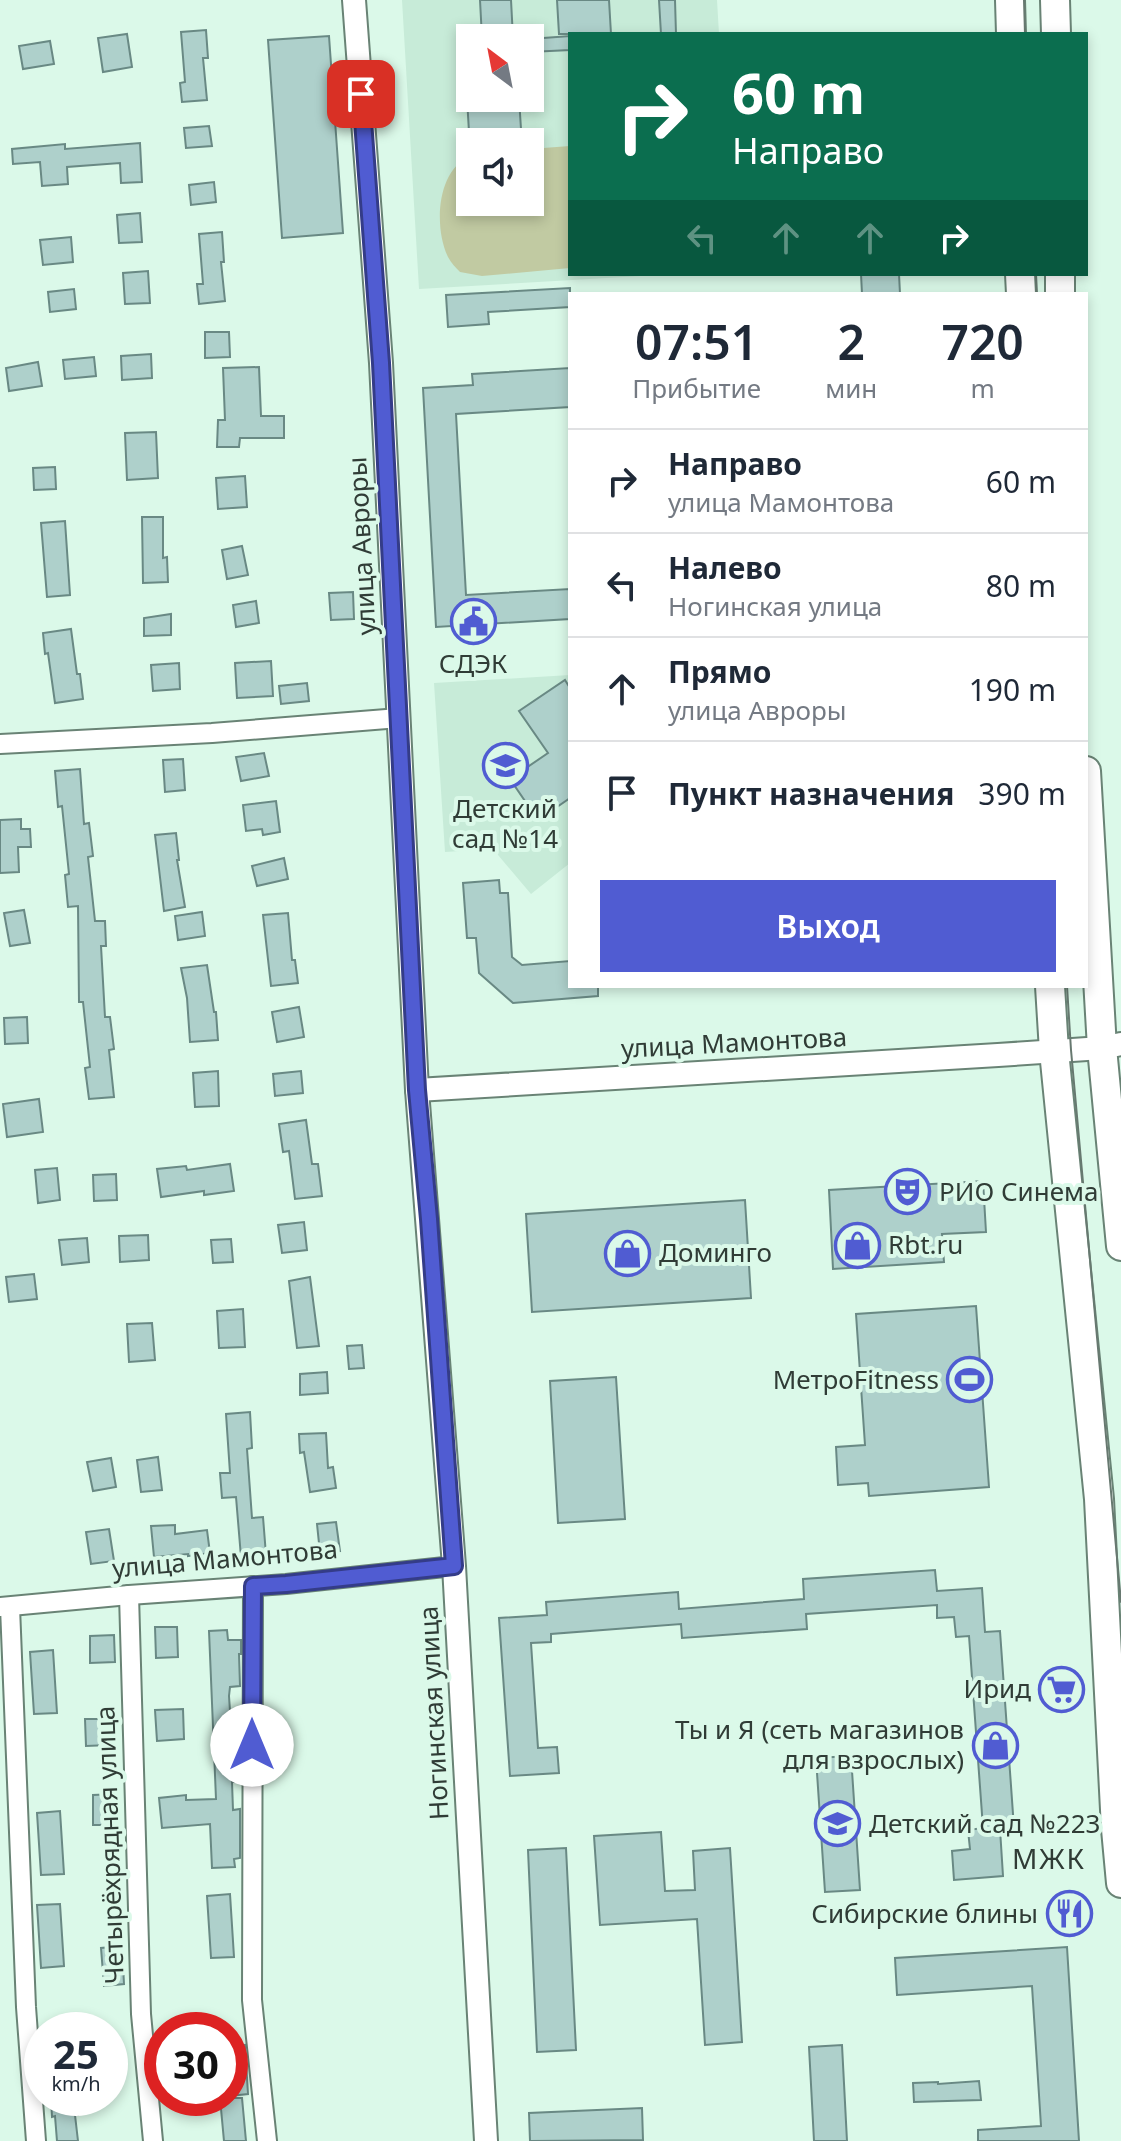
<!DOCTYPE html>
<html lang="ru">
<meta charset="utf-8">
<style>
:root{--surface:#fff;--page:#f6f6f7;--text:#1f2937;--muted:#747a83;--line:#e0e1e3;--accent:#505cd2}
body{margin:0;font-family:"Noto Sans",sans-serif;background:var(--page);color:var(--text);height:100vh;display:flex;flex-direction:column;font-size:30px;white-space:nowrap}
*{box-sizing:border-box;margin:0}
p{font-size:26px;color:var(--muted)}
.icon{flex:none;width:44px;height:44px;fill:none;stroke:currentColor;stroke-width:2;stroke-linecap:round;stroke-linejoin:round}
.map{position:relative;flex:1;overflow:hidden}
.panel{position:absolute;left:568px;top:292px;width:520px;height:696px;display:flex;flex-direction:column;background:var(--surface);border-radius:0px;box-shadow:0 4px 12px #0003}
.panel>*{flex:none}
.hud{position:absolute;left:568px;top:32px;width:520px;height:244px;border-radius:0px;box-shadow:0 4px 12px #0003;background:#0b6e4f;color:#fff;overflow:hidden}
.needle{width:52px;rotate:328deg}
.buttons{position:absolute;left:456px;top:24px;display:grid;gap:16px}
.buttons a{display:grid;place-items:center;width:88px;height:88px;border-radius:0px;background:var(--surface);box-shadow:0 4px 12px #0003;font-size:40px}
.speed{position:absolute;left:24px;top:2012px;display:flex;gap:16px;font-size:40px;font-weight:700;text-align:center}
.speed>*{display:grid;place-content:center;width:104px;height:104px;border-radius:50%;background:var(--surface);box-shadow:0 4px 12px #0003;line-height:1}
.speed small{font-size:20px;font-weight:400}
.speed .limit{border:12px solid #d22;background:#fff;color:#111}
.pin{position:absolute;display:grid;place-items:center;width:68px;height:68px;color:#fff;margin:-34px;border-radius:16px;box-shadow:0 4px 12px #0006}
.me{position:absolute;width:88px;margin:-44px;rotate:0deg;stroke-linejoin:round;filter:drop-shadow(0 0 6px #0008)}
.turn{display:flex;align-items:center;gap:28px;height:168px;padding:0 32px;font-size:36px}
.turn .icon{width:104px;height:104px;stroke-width:2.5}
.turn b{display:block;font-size:56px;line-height:68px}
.lanes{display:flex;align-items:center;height:76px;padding:0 32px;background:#0003;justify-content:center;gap:40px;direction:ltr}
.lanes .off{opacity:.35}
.eta{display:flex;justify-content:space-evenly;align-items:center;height:136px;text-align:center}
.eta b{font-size:48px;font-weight:600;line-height:56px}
.button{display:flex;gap:16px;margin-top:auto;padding:16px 32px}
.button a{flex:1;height:92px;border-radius:0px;background:var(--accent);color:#fff;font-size:32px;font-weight:600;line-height:92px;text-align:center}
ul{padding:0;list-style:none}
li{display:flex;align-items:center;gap:24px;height:104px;padding:0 32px;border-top:2px solid var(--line)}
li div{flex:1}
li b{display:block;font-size:30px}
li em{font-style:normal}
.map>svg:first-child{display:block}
</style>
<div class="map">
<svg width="1121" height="2141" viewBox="0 0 1121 2141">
<rect width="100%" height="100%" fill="#dbf9e9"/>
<g fill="#c7ebd8" fill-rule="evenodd">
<path d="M402 0H717L719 34H570V274H675L419 289ZM470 38H530V98H470ZM470 142H530V202H470Z"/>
<path d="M570 675V863L531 894 493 849 445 852 434 683Z"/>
</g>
<path fill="#c1caa2" d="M570 146V268L482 276 460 272C456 268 451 263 448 257 434 228 436 171 470 156V202H530V149Z"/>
<g fill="#aed0cb" stroke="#698984" stroke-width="2">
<path d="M480 0H511L513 38H482Z"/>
<path d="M557 0H609L611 34H559Z"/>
<path d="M659 0H675L676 34H661Z"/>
<path d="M206 30 208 58H203L207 100 182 102 180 83 185 82 181 32Z"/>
<path d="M127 34 132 67 103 72 98 38Z"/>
<path d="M329 36 343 233 282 238 268 40Z"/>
<path d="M570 36V50L530 52V39Z"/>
<path d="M50 41 54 64 23 69 19 46Z"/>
<path d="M467 98H519L521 129 469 132Z"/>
<path d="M209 126 212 146 186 148 184 128Z"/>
<path d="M140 143 142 182 121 183 120 163 67 167 68 184 42 186 40 162 13 164 12 149 65 144V149Z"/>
<path d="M214 182 216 202 191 205 189 185Z"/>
<path d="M140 213 142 242 119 243 117 215Z"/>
<path d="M222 232 224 262H221L225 301 199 304 197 284H203L199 234Z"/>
<path d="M71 237 73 262 43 265 40 240Z"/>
<path d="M148 271 150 303 125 304 123 273Z"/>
<path d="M861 274H899L900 294H862Z"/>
<path d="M570 288V307L488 312 489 324 448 327 446 295Z"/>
<path d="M74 289 76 309 50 312 48 292Z"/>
<path d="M205 332H229L230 357 205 358Z"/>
<path d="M151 354 152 378 122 380 121 356Z"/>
<path d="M94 357 96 376 65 379 63 360Z"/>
<path d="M38 362 42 386 9 391 6 368Z"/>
<path d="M259 367 261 416H284V438H240L239 447H217L218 420H225L223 368Z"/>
<path d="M570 368V407L456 414 466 595 570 589V619L436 627 423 388 473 385 472 374Z"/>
<path d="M156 432 158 478 127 480 125 433Z"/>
<path d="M55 467 56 489 34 490 33 468Z"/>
<path d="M245 476 247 507 218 509 216 478Z"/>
<path d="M142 517H163V558L167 557 168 582 143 583Z"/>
<path d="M65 521 70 595 47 597 41 523Z"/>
<path d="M242 546 248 575 227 579 222 550Z"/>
<path d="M353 592 354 619 331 620 329 593Z"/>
<path d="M256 601 259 623 236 627 233 605Z"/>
<path d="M171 614V635L144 636V618Z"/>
<path d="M71 629 77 674H80L83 699 55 703 48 653 45 654 43 633Z"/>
<path d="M271 661 273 696 237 698 235 663Z"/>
<path d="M179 663 180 689 153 691 151 665Z"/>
<path d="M565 680 570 688V798L538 820 510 779 548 753 519 711Z"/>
<path d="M307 683 309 701 281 704 279 686Z"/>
<path d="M264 753 269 776 241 781 236 757Z"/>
<path d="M183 759 185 790 165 792 163 760Z"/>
<path d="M80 769 84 824 89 823 93 856 88 857 95 921H105L106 946H101L105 1017H110L114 1049 109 1050 114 1097 89 1099 85 1068 90 1067 83 1002H79L78 906 68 907 65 875 69 874 62 806 58 807 55 771Z"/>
<path d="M276 801 280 832 263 835 262 829 246 831 243 805Z"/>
<path d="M21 819V829H30L31 847H18L19 872 0 873V820Z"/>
<path d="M176 833 179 860H177L185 907 164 911 155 835Z"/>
<path d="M284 858 288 879 257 886 252 866Z"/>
<path d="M499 880 500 893H508L512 957 522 965 570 961V986H598V996L513 1003 479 973 476 938H467L463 883Z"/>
<path d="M24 910 30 943 10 946 4 913Z"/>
<path d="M202 912 205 936 178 940 175 916Z"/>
<path d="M288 913 292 960H295L298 983 271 986 263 915Z"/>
<path d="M207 965 214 1012H216L218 1040 190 1042 187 998 181 968Z"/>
<path d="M299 1007 304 1037 277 1042 272 1012Z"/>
<path d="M27 1017 28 1043 5 1044 4 1018Z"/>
<path d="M218 1071 219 1106 195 1107 193 1073Z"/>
<path d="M301 1071 303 1093 275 1096 273 1074Z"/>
<path d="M39 1099 43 1132 7 1137 3 1104Z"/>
<path d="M306 1120 312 1164H318L322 1196 295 1199 289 1151 283 1152 279 1124Z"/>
<path d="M230 1164 234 1191 204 1195V1191L161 1197 157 1169 186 1166 187 1170Z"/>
<path d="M57 1168 60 1200 38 1203 35 1170Z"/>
<path d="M116 1174 117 1200 94 1201 93 1175Z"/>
<path d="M983 1181 986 1232 942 1234 944 1262 833 1269 829 1190Z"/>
<path d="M745 1200 751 1298 532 1312 526 1214Z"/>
<path d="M304 1222 307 1250 282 1253 278 1225Z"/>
<path d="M148 1235 149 1260 120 1262 119 1236Z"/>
<path d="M87 1238 89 1262 62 1265 59 1240Z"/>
<path d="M231 1239 233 1262 213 1263 211 1240Z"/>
<path d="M34 1274 37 1299 9 1302 6 1277Z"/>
<path d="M310 1277 319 1346 297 1348 289 1281Z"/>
<path d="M976 1306 989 1487 869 1496 868 1483 838 1485 836 1447 865 1445 856 1314Z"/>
<path d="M243 1309 245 1347 219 1348 217 1311Z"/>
<path d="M152 1323 155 1360 129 1362 127 1324Z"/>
<path d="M362 1345 364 1368 349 1369 347 1346Z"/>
<path d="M327 1372 328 1393 300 1395V1374Z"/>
<path d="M616 1377 625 1519 558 1523 550 1381Z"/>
<path d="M250 1412 252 1448 247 1449 252 1518 263 1517 266 1555 241 1557 236 1497 222 1498 220 1473H230L226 1414Z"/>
<path d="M326 1433 328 1468 333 1467 336 1488 310 1492 304 1452 300 1453 299 1434Z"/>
<path d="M158 1457 162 1490 141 1492 137 1460Z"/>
<path d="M111 1458 116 1487 93 1491 87 1462Z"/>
<path d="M336 1522 340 1551 320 1553 317 1524Z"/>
<path d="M175 1525V1534L207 1530 210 1553 188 1556V1554L154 1557 151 1526Z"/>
<path d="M109 1529 114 1561 91 1564 86 1532Z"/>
<path d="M935 1570 937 1591 982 1588 985 1632 1000 1631 1014 1828 1000 1829 1003 1876 954 1880 952 1851 970 1849 968 1830 983 1828 969 1636 956 1637 954 1617 937 1618V1605L806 1614 807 1629 682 1638 681 1624 551 1634V1642L531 1643 538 1748 557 1747 559 1773 510 1776 499 1618 547 1615 546 1602 678 1592 679 1609 804 1599 803 1579Z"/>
<path d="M155 1627H177L178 1657 156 1658Z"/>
<path d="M227 1630 228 1640H241V1654H239L240 1686 230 1687 229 1696 231 1726H241V1772H233L234 1782H232L233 1810 240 1809V1858L234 1859 235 1867 212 1868 210 1824 162 1828 159 1798 186 1795V1800L216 1799 209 1631Z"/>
<path d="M114 1635 115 1662 90 1663V1636Z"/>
<path d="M53 1650 57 1713 34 1714 30 1652Z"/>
<path d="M183 1709 184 1739 157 1741 155 1710Z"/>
<path d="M85 1719H109L110 1745 86 1746Z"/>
<path d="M851 1756 860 1890 825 1892 816 1758Z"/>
<path d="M116 1794 117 1825H93V1795Z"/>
<path d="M60 1811 64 1874 41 1875 37 1813Z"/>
<path d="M661 1832 665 1891 695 1890 693 1851 730 1848 742 2042 705 2045 697 1919 600 1925 594 1836Z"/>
<path d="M566 1848 576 2050 537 2052 528 1850Z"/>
<path d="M230 1894 234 1957 211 1958 207 1896Z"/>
<path d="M60 1904 64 1966 41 1968 37 1905Z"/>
<path d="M122 1946 124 1984 104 1986 101 1948Z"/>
<path d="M1067 1947 1079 2141H978V2130L1041 2126 1032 1986 897 1995 895 1958Z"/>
<path d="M245 2045 248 2094 230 2096V2047Z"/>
<path d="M842 2045 847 2141H814L809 2047Z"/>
<path d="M979 2081 981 2100 914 2102 913 2083 938 2082V2084Z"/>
<path d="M51 2098H77L78 2115H75L78 2141H57L55 2116 52 2117Z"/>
<path d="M220 2098H242L246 2141H224Z"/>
<path d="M642 2108 643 2140 530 2141 529 2113Z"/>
</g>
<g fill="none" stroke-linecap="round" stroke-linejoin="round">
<defs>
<g id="minor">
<path d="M0 744 212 733 399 718"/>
<path d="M253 1586 252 2000 267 2141"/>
<path d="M129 1595 141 2014 153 2141"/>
<path d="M0 1607 129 1595 286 1584 454 1566"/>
<path d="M10 1607 26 2007 36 2141"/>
</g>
<g id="tertiary">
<path d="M354 0 381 363 417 1090 454 1566 486 2141"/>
<path d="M417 1090 998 1055 1102 1048 1121 1044"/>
</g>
<g id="primary">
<path d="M1010 0 1011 34"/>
<path d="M1055 0 1056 34"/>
<path d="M1020 274 1021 294"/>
<path d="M1060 274V294"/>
<path d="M1086 771 1102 1048 1121 1246"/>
<path d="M1050 986 1054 1051 1099 1499 1116 1829 1121 1883"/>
</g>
</defs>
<use href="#minor" stroke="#698375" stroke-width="22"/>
<use href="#tertiary" stroke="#698375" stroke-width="26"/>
<use href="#primary" stroke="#698375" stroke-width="32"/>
<use href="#minor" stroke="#fff" stroke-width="18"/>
<use href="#tertiary" stroke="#fff" stroke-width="22"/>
<use href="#primary" stroke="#fff" stroke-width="28"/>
<g stroke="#677970" stroke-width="2">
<path d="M1024 0 1025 34"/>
<path d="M1036 274 1037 294"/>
<path d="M1067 986 1071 1050 1121 1602"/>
</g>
</g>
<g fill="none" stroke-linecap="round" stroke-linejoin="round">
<defs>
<path id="route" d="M252 1745 253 1586 286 1584 454 1566 429 1219 417 1090 381 363 361 94"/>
</defs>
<use href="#route" stroke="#343c88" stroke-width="20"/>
<use href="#route" stroke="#505cd2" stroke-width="14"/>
</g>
<defs>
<symbol id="civic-ring" viewBox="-11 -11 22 22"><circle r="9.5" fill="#dbf9e9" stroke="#505cd2" stroke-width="1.5"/><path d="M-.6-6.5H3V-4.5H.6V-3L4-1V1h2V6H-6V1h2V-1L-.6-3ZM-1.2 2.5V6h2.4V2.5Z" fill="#505cd2"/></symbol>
<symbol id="school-ring" viewBox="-11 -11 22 22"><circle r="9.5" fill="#dbf9e9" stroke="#505cd2" stroke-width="1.5"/><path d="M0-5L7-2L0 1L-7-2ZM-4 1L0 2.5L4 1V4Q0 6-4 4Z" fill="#505cd2"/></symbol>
<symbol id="theatre-ring" viewBox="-11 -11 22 22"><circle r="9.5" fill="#dbf9e9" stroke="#505cd2" stroke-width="1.5"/><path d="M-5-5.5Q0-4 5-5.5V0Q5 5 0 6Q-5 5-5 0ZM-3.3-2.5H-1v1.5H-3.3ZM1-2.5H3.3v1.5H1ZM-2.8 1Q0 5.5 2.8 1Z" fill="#505cd2"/></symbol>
<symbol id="shop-ring" viewBox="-11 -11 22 22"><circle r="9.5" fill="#dbf9e9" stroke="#505cd2" stroke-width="1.5"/><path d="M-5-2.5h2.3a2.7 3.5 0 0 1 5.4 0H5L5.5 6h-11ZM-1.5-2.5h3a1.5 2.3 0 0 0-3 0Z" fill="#505cd2"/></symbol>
<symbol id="stadium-ring" viewBox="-11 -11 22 22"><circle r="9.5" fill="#dbf9e9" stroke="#505cd2" stroke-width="1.5"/><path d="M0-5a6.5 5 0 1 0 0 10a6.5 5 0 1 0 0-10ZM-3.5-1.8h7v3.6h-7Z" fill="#505cd2"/></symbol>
<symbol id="supermarket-ring" viewBox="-11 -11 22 22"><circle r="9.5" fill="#dbf9e9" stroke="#505cd2" stroke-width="1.5"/><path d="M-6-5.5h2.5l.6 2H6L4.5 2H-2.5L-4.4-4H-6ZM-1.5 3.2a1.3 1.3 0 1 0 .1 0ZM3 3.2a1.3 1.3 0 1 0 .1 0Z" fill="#505cd2"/></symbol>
<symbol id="restaurant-ring" viewBox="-11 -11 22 22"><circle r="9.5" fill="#dbf9e9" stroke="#505cd2" stroke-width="1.5"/><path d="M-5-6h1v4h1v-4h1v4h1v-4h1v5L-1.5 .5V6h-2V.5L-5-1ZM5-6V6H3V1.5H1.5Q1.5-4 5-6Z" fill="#505cd2"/></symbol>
</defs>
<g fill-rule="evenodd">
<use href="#civic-ring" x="448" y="596" width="51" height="51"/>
<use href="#school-ring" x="480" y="740" width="51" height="51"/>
<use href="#theatre-ring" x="882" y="1166" width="51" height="51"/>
<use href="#shop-ring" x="832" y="1220" width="51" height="51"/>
<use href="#shop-ring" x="602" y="1228" width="51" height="51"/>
<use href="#stadium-ring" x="944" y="1354" width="51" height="51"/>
<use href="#supermarket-ring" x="1036" y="1664" width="51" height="51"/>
<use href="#shop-ring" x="970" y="1720" width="51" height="51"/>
<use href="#school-ring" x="812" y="1798" width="51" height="51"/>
<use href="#restaurant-ring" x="1044" y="1888" width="51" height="51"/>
</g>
<g text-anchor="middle" stroke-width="8" stroke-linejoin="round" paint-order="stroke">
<g font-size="26" fill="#303c36" stroke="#dbf9e9">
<text transform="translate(362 546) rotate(-93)" y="9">улица Авроры</text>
<text transform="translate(734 1043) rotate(-3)" y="9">улица Мамонтова</text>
<text transform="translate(225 1559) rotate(-5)" y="9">улица Мамонтова</text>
<text transform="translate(434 1713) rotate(-93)" y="9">Ногинская улица</text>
<text transform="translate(110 1845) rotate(-92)" y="9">Четырёхрядная улица</text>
</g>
<g font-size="26" fill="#303c36" stroke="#dbf9e9" text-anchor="start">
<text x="473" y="673" text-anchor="middle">СДЭК</text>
<text x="505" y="818" text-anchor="middle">Детский<tspan x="505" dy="30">сад №14</tspan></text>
<text x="939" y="1201">РИО Синема</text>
<text x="888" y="1254">Rbt.ru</text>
<text x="659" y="1262">Доминго</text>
<text x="939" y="1389" text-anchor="end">МетроFitness</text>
<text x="1031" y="1698" text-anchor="end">Ирид</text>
<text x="964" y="1739" text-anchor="end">Ты и Я (сеть магазинов<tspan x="964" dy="30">для взрослых)</tspan></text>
<text x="869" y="1833">Детский сад №223</text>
<text x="1038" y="1923" text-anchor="end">Сибирские блины</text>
</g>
<g font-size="28" letter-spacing="2" fill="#303c36" stroke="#dbf9e9">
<text x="1049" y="1869">МЖК</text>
</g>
</g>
</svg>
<div class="buttons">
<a><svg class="needle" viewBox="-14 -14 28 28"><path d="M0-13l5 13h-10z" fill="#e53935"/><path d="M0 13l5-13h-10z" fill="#747a83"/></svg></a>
<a><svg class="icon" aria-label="sound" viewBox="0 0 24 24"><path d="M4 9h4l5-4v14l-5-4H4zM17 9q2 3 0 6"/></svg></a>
</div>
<div class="speed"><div>25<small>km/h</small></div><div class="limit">30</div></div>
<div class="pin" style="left:361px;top:94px;background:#d93025"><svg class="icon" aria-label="arrive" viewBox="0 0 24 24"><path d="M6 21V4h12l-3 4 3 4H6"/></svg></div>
<svg class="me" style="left:252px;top:1745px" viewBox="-20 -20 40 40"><circle r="19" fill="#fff"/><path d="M0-13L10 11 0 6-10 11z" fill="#505cd2"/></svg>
<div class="hud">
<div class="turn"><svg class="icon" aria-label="right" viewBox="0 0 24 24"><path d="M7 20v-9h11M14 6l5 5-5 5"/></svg><div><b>60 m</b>Направо</div></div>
<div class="lanes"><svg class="icon off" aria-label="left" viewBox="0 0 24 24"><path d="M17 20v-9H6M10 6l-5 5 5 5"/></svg><svg class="icon off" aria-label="ahead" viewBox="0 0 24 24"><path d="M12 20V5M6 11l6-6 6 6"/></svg><svg class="icon off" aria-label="ahead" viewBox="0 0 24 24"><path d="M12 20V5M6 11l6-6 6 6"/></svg><svg class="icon" aria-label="right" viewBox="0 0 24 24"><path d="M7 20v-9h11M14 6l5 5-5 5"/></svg></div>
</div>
<section class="panel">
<div class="eta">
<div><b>07:51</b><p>Прибытие</p></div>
<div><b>2</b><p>мин</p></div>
<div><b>720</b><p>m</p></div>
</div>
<ul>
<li><svg class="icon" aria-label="right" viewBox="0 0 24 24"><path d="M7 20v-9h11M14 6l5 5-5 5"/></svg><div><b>Направо</b><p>улица Мамонтова</p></div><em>60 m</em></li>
<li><svg class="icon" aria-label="left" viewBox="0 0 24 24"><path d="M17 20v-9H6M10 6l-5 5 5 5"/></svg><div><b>Налево</b><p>Ногинская улица</p></div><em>80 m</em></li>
<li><svg class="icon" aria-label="ahead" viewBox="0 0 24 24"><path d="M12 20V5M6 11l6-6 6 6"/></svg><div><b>Прямо</b><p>улица Авроры</p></div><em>190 m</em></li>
<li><svg class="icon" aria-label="arrive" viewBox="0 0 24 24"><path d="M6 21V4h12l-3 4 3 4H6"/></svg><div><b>Пункт назначения</b></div><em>390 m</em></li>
</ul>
<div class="button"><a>Выход</a></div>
</section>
</div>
